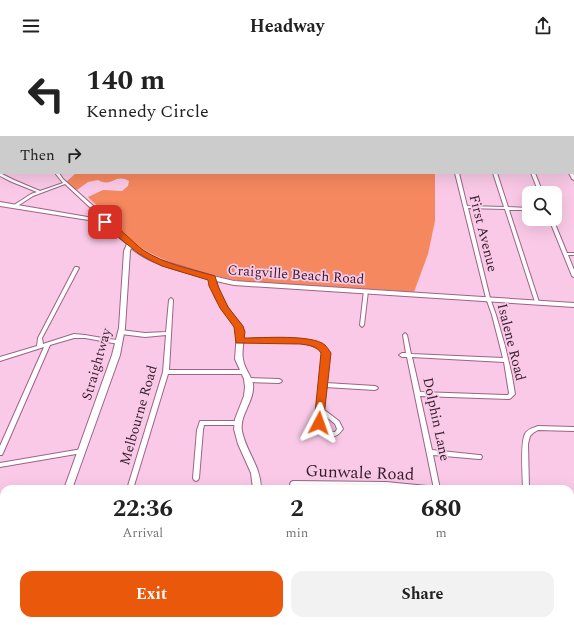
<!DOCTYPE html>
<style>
:root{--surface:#fff;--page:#f2f2f2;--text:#222;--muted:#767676;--accent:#ea580c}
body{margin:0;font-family:Spectral,serif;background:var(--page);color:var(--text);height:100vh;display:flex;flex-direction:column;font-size:15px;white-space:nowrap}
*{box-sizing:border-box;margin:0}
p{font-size:13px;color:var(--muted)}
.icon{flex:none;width:22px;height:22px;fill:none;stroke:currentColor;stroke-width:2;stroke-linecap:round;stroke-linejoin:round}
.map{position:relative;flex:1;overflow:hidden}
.panel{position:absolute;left:0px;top:433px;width:574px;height:140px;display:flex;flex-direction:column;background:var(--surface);border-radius:12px 12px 0 0;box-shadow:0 4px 16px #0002}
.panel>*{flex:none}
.banner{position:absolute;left:0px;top:0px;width:574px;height:122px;box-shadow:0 4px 16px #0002;background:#fff;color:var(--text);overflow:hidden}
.tools{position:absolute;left:522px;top:134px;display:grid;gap:8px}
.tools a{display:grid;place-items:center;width:40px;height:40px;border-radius:8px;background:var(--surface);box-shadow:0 4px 16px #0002;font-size:20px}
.pin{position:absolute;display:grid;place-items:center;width:34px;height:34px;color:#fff;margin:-17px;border-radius:8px;box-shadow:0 2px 6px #0006}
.me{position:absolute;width:44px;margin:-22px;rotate:4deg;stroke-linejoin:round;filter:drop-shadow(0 0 3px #0008)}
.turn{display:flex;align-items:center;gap:14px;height:84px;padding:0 20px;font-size:18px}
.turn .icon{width:52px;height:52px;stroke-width:2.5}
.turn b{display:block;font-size:28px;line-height:34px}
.then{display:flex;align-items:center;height:38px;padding:0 20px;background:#0003;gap:8px;font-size:15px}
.eta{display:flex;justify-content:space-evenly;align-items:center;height:68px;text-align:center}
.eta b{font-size:24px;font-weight:700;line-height:28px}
.action{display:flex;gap:8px;margin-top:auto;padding:8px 20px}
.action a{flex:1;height:46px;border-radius:12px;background:var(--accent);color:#fff;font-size:16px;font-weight:700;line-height:46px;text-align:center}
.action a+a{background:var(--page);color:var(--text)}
header{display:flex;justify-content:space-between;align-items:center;height:52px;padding:0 20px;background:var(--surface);font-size:18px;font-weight:700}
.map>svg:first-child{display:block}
</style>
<header><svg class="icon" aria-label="menu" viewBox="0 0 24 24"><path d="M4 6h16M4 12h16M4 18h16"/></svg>Headway<svg class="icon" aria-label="share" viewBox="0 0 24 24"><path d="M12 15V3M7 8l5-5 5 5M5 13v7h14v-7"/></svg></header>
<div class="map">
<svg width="574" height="573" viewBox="0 0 574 573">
<rect width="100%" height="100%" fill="#fac9e7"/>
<path fill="#f5885f" d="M76 121H435V169L428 202 414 240 239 229C186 218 132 204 101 158 98 153 92 150 88 145L103 138 122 139 128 134 129 129C114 121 113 136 98 128L88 130 77 138 73 137 66 130Z"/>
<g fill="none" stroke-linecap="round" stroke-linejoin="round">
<defs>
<g id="street">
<path d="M7 0H32L37 1H12Z"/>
<rect x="45" y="0" width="3" height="1"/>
<path d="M119 0H136L137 1H118Z"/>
<rect x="573" y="27" width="1" height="2"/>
<rect x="0" y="42" width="1" height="2"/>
<rect x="573" y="45" width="1" height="4"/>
<rect x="0" y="58" width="1" height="2"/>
<rect x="573" y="87" width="1" height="2"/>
<path d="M0 121 14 128 40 139 63 131 55 121H59L63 127 99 159 102 164 99 169H97L96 168 98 164 96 161 65 132 33 144 16 155H14V153L31 142 37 140 12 130 0 124Z"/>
<path d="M455 121H459L467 154 504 155 493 121H497L508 155 529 156V158H509L539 250 537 252 535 250 505 157 468 156 490 246 496 263 505 294 512 324 515 342 511 346 509 347 420 344 432 398 479 403H481L482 405 481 407H479L433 403 440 437H434L407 305H402L399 303 402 301H406L403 283 405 281 407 283 411 302 503 306 492 263 486 246ZM412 305 504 310 509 341 508 343H505L420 340Z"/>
<path d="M531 121H535L543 141H539Z"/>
<path d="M569 121H573L574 123V128L572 127Z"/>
<path d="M549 167H553L567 201H574V203H568L574 218V225L572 224Z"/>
<path d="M75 215H77L79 216 42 286 43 292 74 282 85 283 108 287 119 288 122 290 119 292 113 291 85 286H74L50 293 3 401 2 403H0V394L44 295 0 309V305L37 294 38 286Z"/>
<path d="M364 238H366L368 239 364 273 362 275 360 273Z"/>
<path d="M171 246 173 248 169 318H244L246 319 247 320 246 321 244 322H168L133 437H127L163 320 166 283 145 285 121 282 119 280 121 278 145 281 166 280 169 248Z"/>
<path d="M240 287C260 287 307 283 323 294 325 295 327 299 329 301L326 331 375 334 377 335 378 336 377 337 375 338 325 335 323 357 339 369 343 377C339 382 337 385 330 384 323 384 319 379 317 372 315 367 319 342 320 334L319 333 320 332 323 301 319 297 311 293 301 291 273 290H238L237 289ZM323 362 335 372 337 377 335 380C322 380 322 372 323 362Z"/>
<path d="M248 326 279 327 281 328 282 329 281 330 279 331 248 330 246 329 245 328 246 327Z"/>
<path d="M200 369H240L241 371 240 373H204L203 378 199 426 198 428 196 429 194 428 193 426 197 378Z"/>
<path d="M538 374 574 375V379L538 378 533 381 530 384 528 392 529 437H523C523 426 520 391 525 382 527 377 533 376 538 374Z"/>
<path d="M82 397H84L85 399 84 401H82L0 415V411Z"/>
<path d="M293 429 386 430 427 434 429 435 430 437H401L386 436 293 435 291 434 290 432 291 430Z"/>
<rect x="570" y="541" width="4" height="6"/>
<path d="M74 569H92L91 571 86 573H68L69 571Z"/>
<path d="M183 569H191L190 573H182Z"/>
<path d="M353 569H362L359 573H350Z"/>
<rect x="439" y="569" width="8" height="4"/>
<path d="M452 569H482L488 571 489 573H460L453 571Z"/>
</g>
<g id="secondary">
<rect x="81" y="0" width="4" height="1"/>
<rect x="0" y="92" width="1" height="3"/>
<path d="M0 150 105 168 142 199 160 208 213 224 234 229 574 251V255L234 233 216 229C219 240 224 250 230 259 234 265 240 270 242 277 246 286 241 297 243 307 244 316 251 323 253 332 255 349 239 363 242 379 246 400 261 414 261 437H253L251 421 238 392 234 377 235 367 244 344 245 335 244 327 235 307 237 280 234 273 224 260 215 245 209 227C183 219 152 214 131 196L130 199 125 276 120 303 72 437H64L112 303 119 276 124 199 127 192 101 170 0 154Z"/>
<path d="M4 557V569H8L7 573H0V560Z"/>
<path d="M297 569H308L310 573H299Z"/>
</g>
</defs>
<use href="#street" stroke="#9a6487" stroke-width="2"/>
<use href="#secondary" stroke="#9a6487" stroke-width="2"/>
<use href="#street" fill="#fff" fill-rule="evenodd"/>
<use href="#secondary" fill="#fff" fill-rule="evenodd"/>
</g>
<path fill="#ea580c" stroke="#983908" d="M105 168C117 172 132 190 143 198 164 212 191 217 215 224L218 234 228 255 243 274 245 280 244 286C262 286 312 282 325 293 327 295 329 298 331 301L323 374H315L314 371 321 301C317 294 308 293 300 292L236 291 234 275 220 256 209 234 208 228 162 214 148 207 138 201 102 172 101 170Z"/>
<g text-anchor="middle" stroke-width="3.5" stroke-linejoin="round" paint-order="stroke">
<g font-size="14" fill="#351f2d" stroke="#fac9e7">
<text transform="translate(484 181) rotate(76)" y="5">First Avenue</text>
<text transform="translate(296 222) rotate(4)" y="5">Craigville Beach Road</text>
<text transform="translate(512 290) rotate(76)" y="5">Isalene Road</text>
<text transform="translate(96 312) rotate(-74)" y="5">Straightway</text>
<text transform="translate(138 363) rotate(-74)" y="5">Melbourne Road</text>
<text transform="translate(437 367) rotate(78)" y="5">Dolphin Lane</text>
</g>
<g font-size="17" fill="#351f2d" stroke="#fac9e7">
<text transform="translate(360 420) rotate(2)" y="6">Gunwale Road</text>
</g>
</g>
</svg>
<div class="tools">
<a><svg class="icon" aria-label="search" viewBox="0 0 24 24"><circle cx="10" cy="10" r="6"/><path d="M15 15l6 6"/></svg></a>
</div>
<div class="pin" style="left:105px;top:170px;background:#d93025"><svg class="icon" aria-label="arrive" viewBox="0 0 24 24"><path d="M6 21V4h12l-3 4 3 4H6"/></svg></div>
<svg class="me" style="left:319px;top:371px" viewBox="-20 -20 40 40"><path d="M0-17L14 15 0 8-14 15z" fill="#ea580c" stroke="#fff" stroke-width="4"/></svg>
<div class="banner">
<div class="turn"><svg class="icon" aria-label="left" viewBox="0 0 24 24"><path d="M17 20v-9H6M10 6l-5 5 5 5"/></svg><div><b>140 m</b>Kennedy Circle</div></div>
<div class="then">Then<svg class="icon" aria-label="right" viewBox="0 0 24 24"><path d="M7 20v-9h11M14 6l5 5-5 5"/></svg></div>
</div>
<section class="panel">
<div class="eta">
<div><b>22:36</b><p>Arrival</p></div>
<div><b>2</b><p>min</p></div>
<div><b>680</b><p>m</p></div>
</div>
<div class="action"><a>Exit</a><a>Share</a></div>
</section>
</div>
